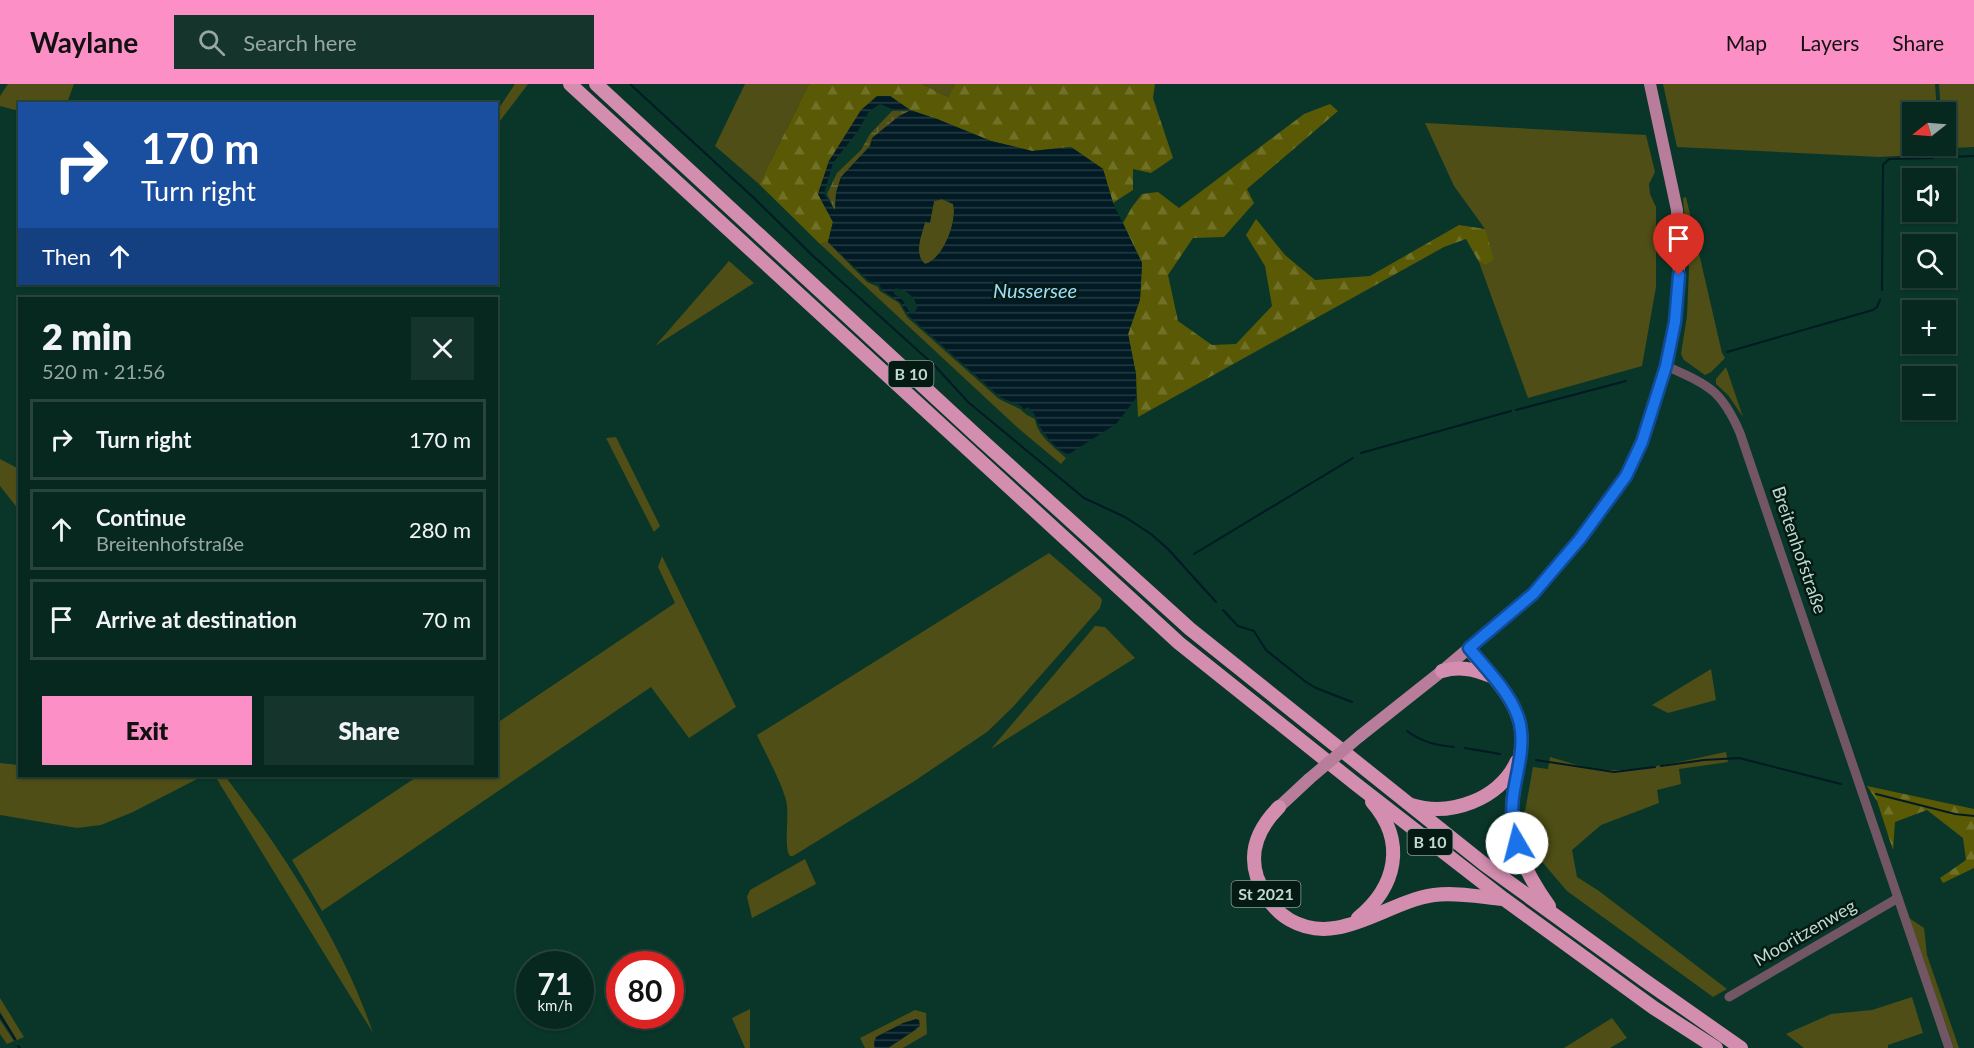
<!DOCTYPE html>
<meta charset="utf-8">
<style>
:root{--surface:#07281f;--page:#15342c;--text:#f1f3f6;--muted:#98a6a4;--line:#28443d;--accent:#fb8fc6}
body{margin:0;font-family:Lato,sans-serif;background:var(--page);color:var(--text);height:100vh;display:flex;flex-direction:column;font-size:22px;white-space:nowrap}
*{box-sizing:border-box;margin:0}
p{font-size:20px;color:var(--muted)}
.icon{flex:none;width:33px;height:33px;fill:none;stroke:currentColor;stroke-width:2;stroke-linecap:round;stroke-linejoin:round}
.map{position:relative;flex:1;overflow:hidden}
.sheet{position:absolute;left:18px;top:213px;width:480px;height:480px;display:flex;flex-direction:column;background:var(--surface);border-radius:0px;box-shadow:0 2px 4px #0004,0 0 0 2px var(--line)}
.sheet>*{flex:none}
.guide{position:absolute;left:18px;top:18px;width:480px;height:183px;border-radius:0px;box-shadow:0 2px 4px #0004,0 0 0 2px var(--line);background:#1a4fa0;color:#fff;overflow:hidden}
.needle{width:39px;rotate:253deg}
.buttons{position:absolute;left:1902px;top:18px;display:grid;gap:12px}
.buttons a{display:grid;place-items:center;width:54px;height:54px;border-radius:0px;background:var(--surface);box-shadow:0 2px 4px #0004,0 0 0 2px var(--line);font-size:30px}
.speed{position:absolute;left:516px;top:867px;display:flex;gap:12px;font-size:30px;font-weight:700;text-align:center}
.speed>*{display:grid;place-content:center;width:78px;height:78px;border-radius:50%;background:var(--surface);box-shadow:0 2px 4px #0004,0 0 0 2px var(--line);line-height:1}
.speed small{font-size:15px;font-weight:400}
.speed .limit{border:9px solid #d22;background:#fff;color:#111}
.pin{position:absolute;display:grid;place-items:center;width:51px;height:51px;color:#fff;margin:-62px -26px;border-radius:50% 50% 50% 0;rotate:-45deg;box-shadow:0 0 6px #0007}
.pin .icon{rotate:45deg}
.me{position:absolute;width:66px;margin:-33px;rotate:352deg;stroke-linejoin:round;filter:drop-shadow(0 0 4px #0008)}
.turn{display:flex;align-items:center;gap:21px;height:126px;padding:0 24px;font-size:27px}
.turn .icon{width:78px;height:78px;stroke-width:2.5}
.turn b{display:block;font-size:42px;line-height:51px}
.then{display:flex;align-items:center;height:57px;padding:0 24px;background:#0003;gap:12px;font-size:22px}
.round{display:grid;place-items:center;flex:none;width:63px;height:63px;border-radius:0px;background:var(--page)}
.overview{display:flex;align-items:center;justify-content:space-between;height:102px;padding:0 24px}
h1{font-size:36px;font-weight:800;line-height:45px}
.action{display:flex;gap:12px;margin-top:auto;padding:12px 24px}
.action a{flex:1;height:69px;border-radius:0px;background:var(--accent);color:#111;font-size:24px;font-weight:800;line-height:69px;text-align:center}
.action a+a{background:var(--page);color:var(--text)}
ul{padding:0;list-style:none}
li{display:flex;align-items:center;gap:18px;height:81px;margin:0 12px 9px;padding:0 12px;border:3px solid var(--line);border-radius:0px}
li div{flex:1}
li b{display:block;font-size:22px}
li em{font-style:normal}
header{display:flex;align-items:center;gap:36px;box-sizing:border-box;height:84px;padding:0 30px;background:var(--accent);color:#111}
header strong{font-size:28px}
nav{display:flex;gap:33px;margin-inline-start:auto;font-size:21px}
.search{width:420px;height:54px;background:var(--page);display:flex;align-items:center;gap:15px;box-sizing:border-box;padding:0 21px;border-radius:0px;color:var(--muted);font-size:22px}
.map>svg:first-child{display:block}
</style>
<header>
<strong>Waylane</strong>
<div class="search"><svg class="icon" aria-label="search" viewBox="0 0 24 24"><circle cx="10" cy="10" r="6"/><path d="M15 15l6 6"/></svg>Search here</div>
<nav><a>Map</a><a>Layers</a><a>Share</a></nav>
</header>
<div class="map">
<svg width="1974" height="964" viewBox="0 0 1974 964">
<defs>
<pattern id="forest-firs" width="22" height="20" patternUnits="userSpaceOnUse" patternTransform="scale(1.5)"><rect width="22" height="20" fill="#5a5905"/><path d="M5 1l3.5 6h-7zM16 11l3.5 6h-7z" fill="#707028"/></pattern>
<pattern id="wetland-marsh" width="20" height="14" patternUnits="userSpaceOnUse" patternTransform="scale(1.5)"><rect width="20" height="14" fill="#4e4e16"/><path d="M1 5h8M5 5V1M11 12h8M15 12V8" fill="none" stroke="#666737"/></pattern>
<pattern id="water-rules" width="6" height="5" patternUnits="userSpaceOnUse" patternTransform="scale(1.5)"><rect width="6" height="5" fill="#011a24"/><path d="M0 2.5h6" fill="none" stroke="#243b43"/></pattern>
</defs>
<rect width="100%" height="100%" fill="#093629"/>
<g fill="#4e4e16">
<path d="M8 0H74L67 19 20 20 19 27 0 22V12Z"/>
<path d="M515 0H528L497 41V27Z"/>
<path d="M745 0H809L759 100 715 62Z"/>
<path d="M922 0H955L948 13Z"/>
<path d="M1663 0H1935L1937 28H1912V62H1936L1935 70 1879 73 1677 63Z"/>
<path d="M1939 0H1974V63L1953 64 1946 61V28H1941Z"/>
<path d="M1425 39 1646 51 1655 88 1649 100 1650 110 1656 123V203L1642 282 1528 314 1479 178 1485 181V145L1454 102Z"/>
<path d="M1686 113 1722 269 1725 274 1711 288 1705 291 1684 276 1681 270 1687 232 1689 184 1683 114Z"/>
<path d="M942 115 953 120C958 136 943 176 925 180 913 170 922 150 925 137L929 139 934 117Z"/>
<path d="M828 158 867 198 878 203 880 207 899 219 907 233 999 315 1020 325 1027 331 1035 335C1037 351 1054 363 1066 374L1061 380 1018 344 820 160Z"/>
<path d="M729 177 754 199 655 262Z"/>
<path d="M1726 283 1743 333 1728 311 1716 300V295Z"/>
<path d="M616 353 660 442 654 448 606 354Z"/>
<path d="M0 375 19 385V426L0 402Z"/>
<path d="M1049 469 1100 513 1102 516 1100 524 1013 623 987 648 913 698 793 772H790C783 763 790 731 786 716 780 695 766 671 757 651Z"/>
<path d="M662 472 736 623 689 654 651 603 322 827 292 776 418 692H496L497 639 675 519 658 483Z"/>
<path d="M1095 542 1105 543 1135 574 991 665Z"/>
<path d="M1711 585 1716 616 1668 629 1652 621Z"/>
<path d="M1726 668 1728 678 1679 685 1681 700 1657 706 1659 719 1601 741 1572 766 1577 793 1599 807 1727 905 1713 913 1567 807 1543 779 1530 754H1524L1523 738 1533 683 1548 685 1550 673C1565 677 1581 683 1596 685 1636 690 1686 676 1726 668Z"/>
<path d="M0 679 19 681 20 692H203L133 728 101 741 77 744 0 731Z"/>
<path d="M215 692H225C284 770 341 856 373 949Z"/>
<path d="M805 775 816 800 752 834 747 813 750 806Z"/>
<path d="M1909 834 1924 844 1927 871 1959 964H1954Z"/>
<path d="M1912 913 1923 949 1888 961V964H1804L1786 950 1831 930 1872 926Z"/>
<path d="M0 914 24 953 17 956 0 928Z"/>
<path d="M750 925V964H745L732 934Z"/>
<path d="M915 926 926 929 927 950 903 964H888L917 945C901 945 885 943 874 957L875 964H865L860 954Z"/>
<path d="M1612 934 1627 954 1610 964H1564Z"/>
<path d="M0 936 14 957 7 960 0 950Z"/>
</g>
<g fill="url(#forest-firs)">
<path d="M809 0H922L948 13 955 0H1155L1153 14 1173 74 1151 89 1133 85V106L1113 119 1103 85 1071 63 1032 67 991 57 937 35 910 26 890 12H878L829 77 818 110 833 138 828 158 820 160 759 100Z"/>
<path d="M1330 20 1338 27 1247 105 1254 119 1224 153 1193 154 1168 191 1178 237 1212 261 1236 260 1272 222 1265 182 1246 151 1256 135 1285 171 1315 196 1370 192 1459 141 1485 145 1494 176 1485 181 1479 178 1466 155 1444 163 1138 333 1136 290 1128 250 1140 216 1142 179 1123 139 1132 123 1142 110 1158 108 1179 124 1304 30Z"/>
<path d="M1867 702 1974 725V784L1943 799 1940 794 1966 776 1963 754 1927 726 1895 738 1893 766 1877 717Z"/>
</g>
<path fill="url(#wetland-marsh)" d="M910 26 870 62 841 93 836 109 835 127 827 110 837 89 861 66 870 50 892 27Z"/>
<g fill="url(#water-rules)" fill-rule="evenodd">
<path d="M877 12H890L910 26 937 35 991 57 1032 67 1071 63 1103 85 1113 119 1142 179 1140 215 1128 250 1136 290V314L1116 340 1069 370C1058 368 1046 352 1040 343 1035 334 1036 328 1027 323L1024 326 1021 322 1000 313 908 231 900 218 882 206 879 200 869 197 828 158 833 138 818 110 829 77 861 26ZM880 20 897 27H909L899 32 872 54 870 62 841 93 836 109 835 126 824 110 833 79 858 47 869 27ZM942 115 953 120C958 136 943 176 925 180 913 170 922 151 925 138L930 139 934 117ZM896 204C908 208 915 211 917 224L914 229H910L902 215 894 210V206Z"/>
<path d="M916 935 919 936 920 942 888 964H875L874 961 876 953 903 939Z"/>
</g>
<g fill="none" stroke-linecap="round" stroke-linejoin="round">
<g stroke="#011a24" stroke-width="2">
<path d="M630 0 755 115 812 171 935 282 968 318 1084 414 1125 433 1151 450 1168 465 1216 518"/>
<path d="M1949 73 1974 72"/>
<path d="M1882 206 1883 81 1889 75 1933 74"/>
<path d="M1727 268 1873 226 1877 223 1880 216"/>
<path d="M1516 326 1626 297"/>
<path d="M1361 369 1511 327"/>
<path d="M1194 470 1353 374"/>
<path d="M1223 526 1238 542 1254 547 1266 566 1306 598 1316 604 1352 618"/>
<path d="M1407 647C1422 658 1435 661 1454 663"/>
<path d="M1465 664 1500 670"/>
<path d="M1536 676 1614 688 1655 683"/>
<path d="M1661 682 1704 676 1739 674 1841 700"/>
<path d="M1876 710 1955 730 1974 732"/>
<path d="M0 931 15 955"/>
<path d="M18 962 20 964"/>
</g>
<g stroke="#735664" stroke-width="9">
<path d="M1666 282C1708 301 1721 305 1740 349L1949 964"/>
<path d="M1729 913 1898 814"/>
</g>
<g stroke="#b87d9a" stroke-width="12">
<path d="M1360 652 1442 587 1533 510 1580 455 1626 392 1642 358 1666 282 1675 238 1679 191 1677 126 1650 0"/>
<path d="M1279 723 1309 695"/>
</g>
<g stroke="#d38daf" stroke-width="14">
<path d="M570 0 1179 559 1357 701 1504 815 1654 924 1716 964"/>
<path d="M596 0 977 352 1190 545 1484 780 1644 896 1741 964"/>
<path d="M1469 565C1487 587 1513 611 1520 640 1525 663 1516 689 1513 712 1507 753 1526 790 1549 822"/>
<path d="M1442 587C1459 582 1474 585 1491 592"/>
<path d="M1411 721C1450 733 1499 716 1517 677"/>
<path d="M1279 723C1260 742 1248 765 1257 793 1263 809 1274 827 1290 836 1339 864 1385 818 1434 811 1456 808 1481 813 1503 815"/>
<path d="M1358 834C1396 803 1407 758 1372 718"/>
</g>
<path stroke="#b87d9a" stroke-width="12" d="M1309 695 1360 652"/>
</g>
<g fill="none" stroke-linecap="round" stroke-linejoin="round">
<defs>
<path id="route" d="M1517 759C1513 744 1511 729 1513 713 1516 690 1525 665 1520 640 1514 612 1487 586 1469 564L1533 510 1580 455 1626 392 1642 358 1666 282 1675 238 1679 191"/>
</defs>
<use href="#route" stroke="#114b97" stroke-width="15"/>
<use href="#route" stroke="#1a73e8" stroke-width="10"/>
</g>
<g text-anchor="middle" stroke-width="5" stroke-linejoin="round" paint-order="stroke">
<g fill="#041a13" stroke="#87a097" stroke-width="1.5">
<rect x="888.5" y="277" width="45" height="26" rx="4.5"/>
<rect x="1407.5" y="745" width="45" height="26" rx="4.5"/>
<rect x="1231.5" y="797" width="69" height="26" rx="4.5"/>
</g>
<g font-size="16" font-weight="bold" fill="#bfdacf">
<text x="911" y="296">B 10</text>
<text x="1430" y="764">B 10</text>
<text x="1266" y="816">St 2021</text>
</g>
<g font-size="18" fill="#bfdacf" stroke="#041a13">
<text transform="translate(1799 466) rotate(71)" y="6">Breitenhofstraße</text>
<text transform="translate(1805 849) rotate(-30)" y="6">Mooritzenweg</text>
</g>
<g font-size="20" font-style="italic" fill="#9fdefb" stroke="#041a13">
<text x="1035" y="214">Nussersee</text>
</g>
</g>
</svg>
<div class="buttons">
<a><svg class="needle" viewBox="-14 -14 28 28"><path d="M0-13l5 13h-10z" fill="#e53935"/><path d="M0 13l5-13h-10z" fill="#98a6a4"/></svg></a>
<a><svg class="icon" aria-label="sound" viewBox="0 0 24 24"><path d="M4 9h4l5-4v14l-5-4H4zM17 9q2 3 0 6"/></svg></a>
<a><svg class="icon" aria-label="search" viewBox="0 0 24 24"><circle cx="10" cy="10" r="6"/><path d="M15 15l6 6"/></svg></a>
<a>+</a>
<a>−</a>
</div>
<div class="speed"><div>71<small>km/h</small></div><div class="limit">80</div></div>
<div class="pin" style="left:1679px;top:191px;background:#d93025"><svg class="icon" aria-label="arrive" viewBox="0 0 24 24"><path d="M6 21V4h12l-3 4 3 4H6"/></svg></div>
<svg class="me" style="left:1517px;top:759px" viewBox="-20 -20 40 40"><circle r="19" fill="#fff"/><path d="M0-13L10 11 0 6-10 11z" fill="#1a73e8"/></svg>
<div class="guide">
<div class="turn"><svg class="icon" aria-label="right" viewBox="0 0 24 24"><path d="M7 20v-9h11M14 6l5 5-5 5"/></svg><div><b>170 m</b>Turn right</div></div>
<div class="then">Then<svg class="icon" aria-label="ahead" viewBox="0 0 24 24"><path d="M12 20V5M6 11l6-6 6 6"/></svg></div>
</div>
<section class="sheet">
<div class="overview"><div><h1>2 min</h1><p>520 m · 21:56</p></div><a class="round"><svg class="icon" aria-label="close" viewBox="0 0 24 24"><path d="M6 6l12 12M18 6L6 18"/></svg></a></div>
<ul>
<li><svg class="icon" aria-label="right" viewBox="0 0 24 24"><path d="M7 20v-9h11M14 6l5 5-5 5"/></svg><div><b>Turn right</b></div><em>170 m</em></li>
<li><svg class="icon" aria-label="ahead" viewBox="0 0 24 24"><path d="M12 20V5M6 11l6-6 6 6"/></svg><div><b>Continue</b><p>Breitenhofstraße</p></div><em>280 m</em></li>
<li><svg class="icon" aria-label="arrive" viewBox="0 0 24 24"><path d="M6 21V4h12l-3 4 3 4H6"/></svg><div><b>Arrive at destination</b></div><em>70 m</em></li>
</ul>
<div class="action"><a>Exit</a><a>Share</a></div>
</section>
</div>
